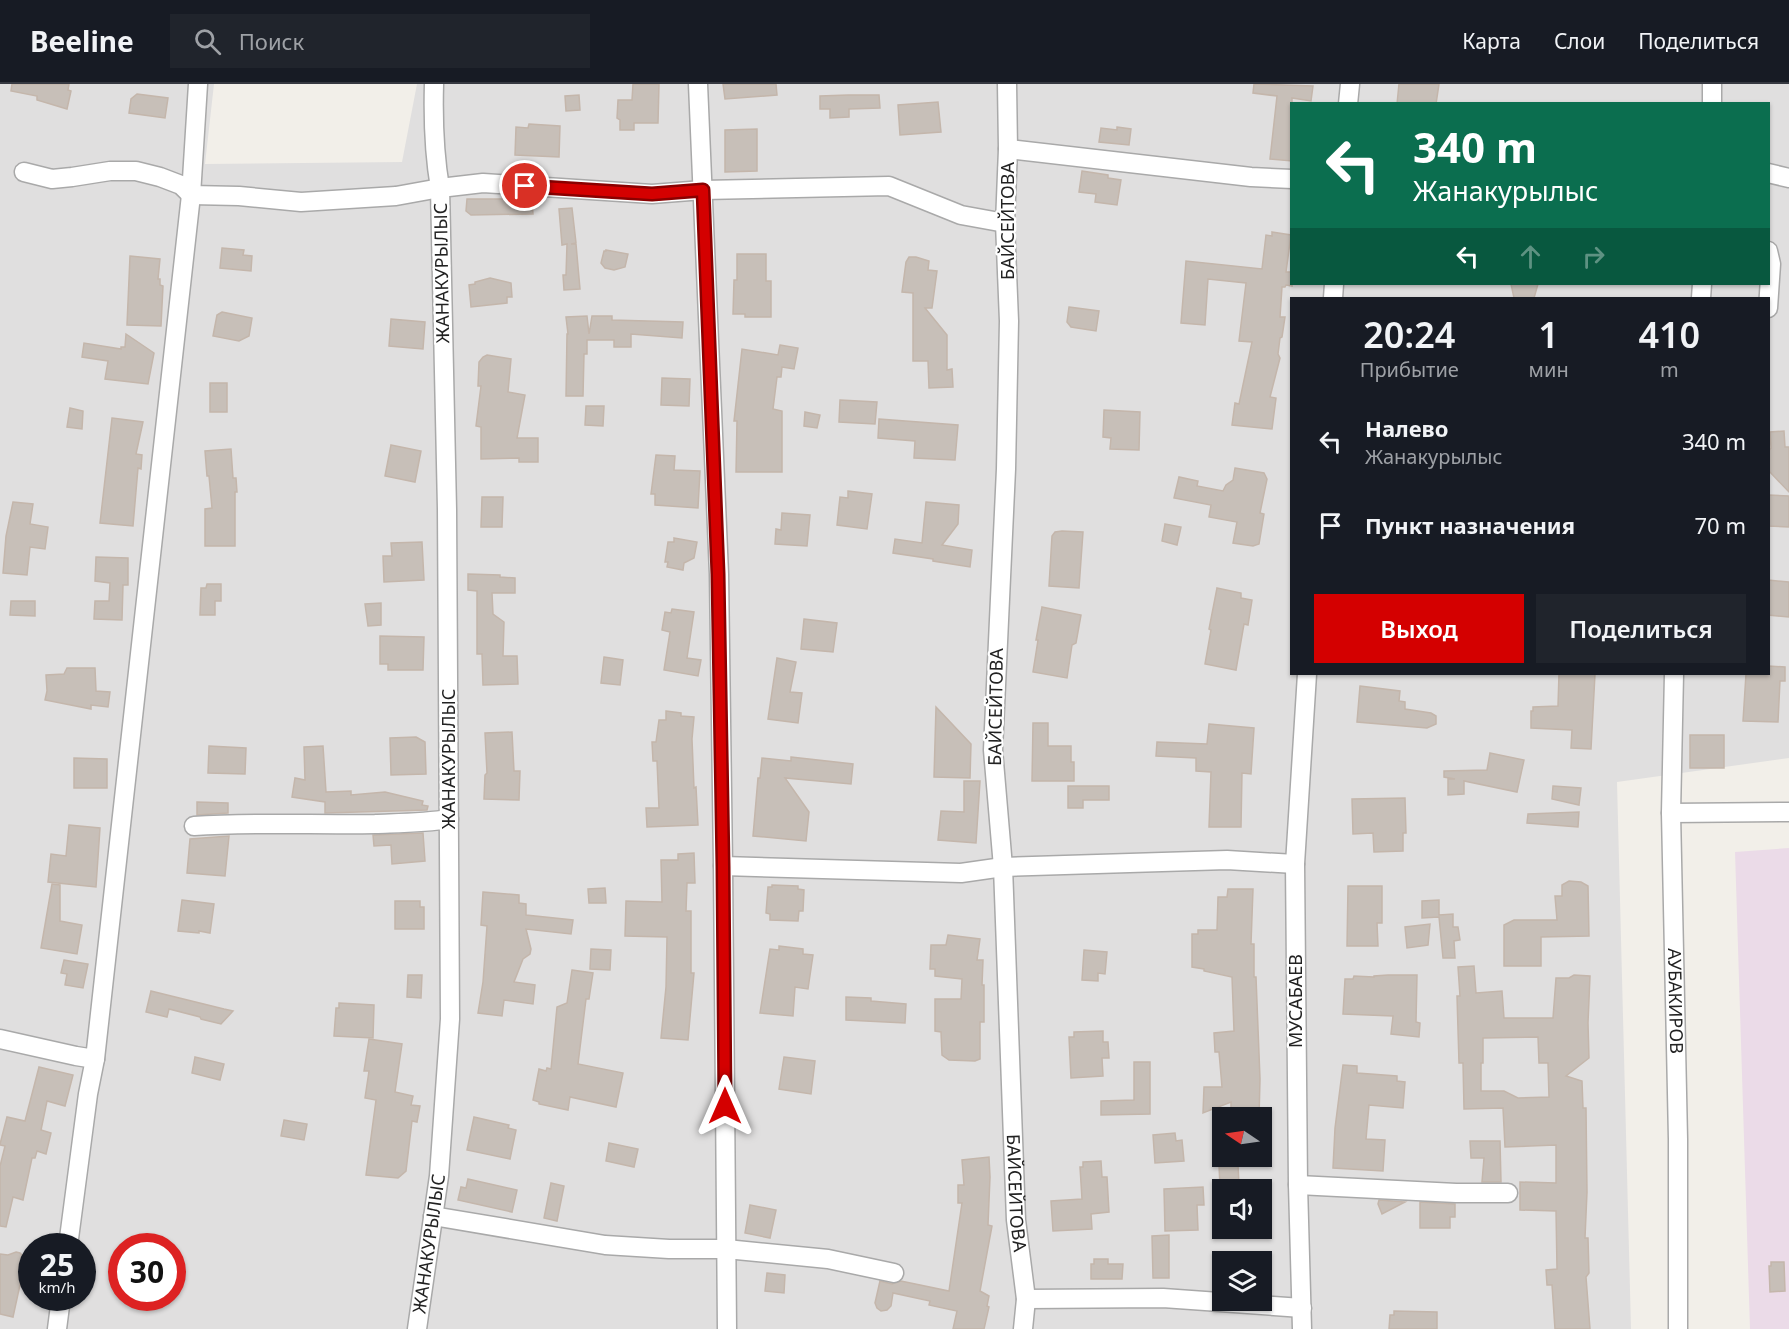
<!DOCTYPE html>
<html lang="ru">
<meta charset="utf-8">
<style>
:root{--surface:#171b24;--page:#20242c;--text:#f1f3f6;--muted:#9ea1a6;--line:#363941;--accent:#d40000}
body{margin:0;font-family:"Noto Sans",sans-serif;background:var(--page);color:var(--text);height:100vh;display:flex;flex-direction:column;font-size:22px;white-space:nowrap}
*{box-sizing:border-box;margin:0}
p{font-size:20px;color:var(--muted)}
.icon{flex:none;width:33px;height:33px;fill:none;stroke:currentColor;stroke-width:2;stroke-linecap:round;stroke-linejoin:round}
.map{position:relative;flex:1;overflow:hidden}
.side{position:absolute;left:1290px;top:213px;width:480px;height:378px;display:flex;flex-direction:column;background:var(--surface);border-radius:0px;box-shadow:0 2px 4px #0004}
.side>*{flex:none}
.banner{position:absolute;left:1290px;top:18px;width:480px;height:183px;border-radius:0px;box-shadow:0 2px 4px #0004;background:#0b6e4f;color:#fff;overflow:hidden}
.needle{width:39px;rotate:283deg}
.buttons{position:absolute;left:1212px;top:1023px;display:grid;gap:12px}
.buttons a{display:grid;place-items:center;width:60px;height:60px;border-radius:0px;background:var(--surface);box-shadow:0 2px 4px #0004;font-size:30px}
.speed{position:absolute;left:18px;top:1149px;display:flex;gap:12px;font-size:30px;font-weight:700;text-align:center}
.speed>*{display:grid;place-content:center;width:78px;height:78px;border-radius:50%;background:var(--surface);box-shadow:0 2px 4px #0004;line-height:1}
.speed small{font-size:15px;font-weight:400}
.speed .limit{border:9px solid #d22;background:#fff;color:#111}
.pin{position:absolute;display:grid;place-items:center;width:51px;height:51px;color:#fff;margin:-26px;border:3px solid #fff;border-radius:50%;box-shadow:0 2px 6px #0007}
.me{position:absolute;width:66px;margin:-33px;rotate:0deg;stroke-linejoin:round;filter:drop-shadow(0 0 4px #0008)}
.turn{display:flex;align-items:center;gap:21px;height:126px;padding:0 24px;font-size:27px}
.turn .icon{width:78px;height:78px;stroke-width:2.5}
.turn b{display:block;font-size:42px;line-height:51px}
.lanes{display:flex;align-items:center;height:57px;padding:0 24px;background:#0003;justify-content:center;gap:30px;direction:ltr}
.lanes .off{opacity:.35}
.eta{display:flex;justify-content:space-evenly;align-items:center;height:102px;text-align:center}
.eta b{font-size:36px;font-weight:600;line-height:42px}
.action{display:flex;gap:12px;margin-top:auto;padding:12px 24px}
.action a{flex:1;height:69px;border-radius:0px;background:var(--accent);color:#fff;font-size:24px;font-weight:600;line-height:69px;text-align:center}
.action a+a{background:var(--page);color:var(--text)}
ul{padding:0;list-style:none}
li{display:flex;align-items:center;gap:18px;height:84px;padding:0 24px}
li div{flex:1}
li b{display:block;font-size:22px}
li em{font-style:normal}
header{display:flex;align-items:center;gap:36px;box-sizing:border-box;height:84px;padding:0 30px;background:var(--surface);border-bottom:2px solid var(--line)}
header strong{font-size:28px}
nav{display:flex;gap:33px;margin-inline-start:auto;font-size:21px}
.search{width:420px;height:54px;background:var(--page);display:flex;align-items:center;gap:15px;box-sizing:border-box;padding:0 21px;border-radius:0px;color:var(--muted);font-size:22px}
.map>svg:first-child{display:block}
</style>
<header>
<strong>Beeline</strong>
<div class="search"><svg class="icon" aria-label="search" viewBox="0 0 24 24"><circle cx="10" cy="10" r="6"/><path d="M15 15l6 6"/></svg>Поиск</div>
<nav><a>Карта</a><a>Слои</a><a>Поделиться</a></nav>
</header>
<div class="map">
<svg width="1789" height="1245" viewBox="0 0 1789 1245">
<rect width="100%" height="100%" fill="#f2efe9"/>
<path fill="#e0dfdf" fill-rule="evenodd" d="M0 0H214L205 80 402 78 417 0H1789V674L1617 698 1631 1245H0ZM1292 20H1768V200H1292ZM1292 214H1768V590H1292ZM1222 1034H1262V1072H1222ZM1222 1106H1262V1144H1222ZM32 1162H82V1214H32ZM122 1162H172V1214H122ZM1222 1178H1262V1216H1222Z"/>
<path fill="#ebdbe8" d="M1789 764V1245H1750L1735 768Z"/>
<g fill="#c7bfb8" stroke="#c4b6ab" stroke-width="1.5" fill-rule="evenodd">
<path d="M12 0H69L68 6 71 7 67 25 37 16V12L11 7Z"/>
<path d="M633 0H659L658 39H634V46H620V36L617 34 618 16H632Z"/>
<path d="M723 0H776L777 11 725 15Z"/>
<path d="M1254 0 1313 2 1311 17 1292 14V77L1270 75 1277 12 1253 9Z"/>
<path d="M1399 0H1439L1436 20H1397Z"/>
<path d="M137 10 168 14 165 34 129 29 131 15Z"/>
<path d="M579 11 580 26 566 27 565 12Z"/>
<path d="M848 11H879L880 24 849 25V33L830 34V25H820V12Z"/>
<path d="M938 18 941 48 900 51 898 21Z"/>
<path d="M529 40 560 42 559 73 515 71 516 43 528 44Z"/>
<path d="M1117 43 1131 45 1129 61 1099 58 1101 44 1117 46Z"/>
<path d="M757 45V87L725 88V46Z"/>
<path d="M1082 87 1108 91V94L1121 96 1117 121 1095 118 1096 110 1079 108Z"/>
<path d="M467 115H532L533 130 471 131 466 127Z"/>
<path d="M572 124 576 159 571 160H576L580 205 564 206 563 191H566L567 160 562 161 559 125Z"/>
<path d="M1272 148 1291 151 1286 188H1292V202L1286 201 1285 203H1282L1280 233H1285L1282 253 1280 254 1278 270 1280 274 1270 313 1276 314 1272 345 1232 341 1235 319 1239 320 1252 258 1239 257 1246 199 1208 195 1205 241 1181 239 1186 177 1262 185 1266 151 1272 152Z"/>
<path d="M222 164 244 166 243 171 252 172 251 187 220 184Z"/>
<path d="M606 166 628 170 625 183 614 186 605 184 601 179 604 167H606Z"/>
<path d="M737 170H766V197H771V233H745V230H733L734 196H737Z"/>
<path d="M130 172 160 175 158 195H160V201L163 202 161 242 127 241Z"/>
<path d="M909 173H916L929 177 928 186 937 187 932 224H925L947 251V286L952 285 953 303 929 304 928 277H913V209L902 208 906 178Z"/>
<path d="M490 194 511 199 512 213H507V219L471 223 469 201 475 200V198Z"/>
<path d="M1511 200H1538L1534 214H1514Z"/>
<path d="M1069 223 1099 227 1096 247 1071 243 1067 238Z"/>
<path d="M222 228 252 234 249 252 239 257 213 252 217 231Z"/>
<path d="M587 232 589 250 592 232H612V236L683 238 682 254 631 250V263H614V256H587V270H584L583 312H566L567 250H568L566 233Z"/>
<path d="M391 235 425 238 423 265 389 262Z"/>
<path d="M126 250 154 269 148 300 105 295 108 277 82 273 84 259 121 265V263H125Z"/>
<path d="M780 261 798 264 794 285 782 283 781 293H777L773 325 782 327V388H736L737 337H734L742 265 778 271Z"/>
<path d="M487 271 511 275 508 308 525 311 517 354H538V378H519V374L481 375V343L476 342 481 302H478L479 278 483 273Z"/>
<path d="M662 294 690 295 689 322 661 321Z"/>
<rect x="210" y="299" width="17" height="29"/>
<path d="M840 316 877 318 875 340 839 338Z"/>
<path d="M586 322H604L603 342 585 341Z"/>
<path d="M70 324 83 327 82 345 67 343Z"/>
<path d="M1104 326 1140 328 1139 366 1110 365 1111 354 1103 353Z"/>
<path d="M805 328 820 331 817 344 804 342Z"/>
<path d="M112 334 143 338 136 370 142 371 141 385 138 384 133 442 100 439Z"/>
<path d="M879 335 958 341 955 376 914 374 915 357 878 354Z"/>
<path d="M1784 347 1785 363H1789V408L1768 386V368L1771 364 1770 348Z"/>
<path d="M391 361 421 367 415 398 385 392Z"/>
<path d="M231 365 233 394H236L237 408H235V462H205V425L212 424 209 392H207L205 367Z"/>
<path d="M656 371 675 372 674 386 700 387 698 424 655 421V410H651Z"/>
<path d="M1235 384 1264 389 1267 395 1260 429 1264 430 1259 460 1253 462 1233 459 1237 438 1209 433 1211 421 1174 414 1179 393 1198 397 1197 402 1223 407 1226 401 1233 396Z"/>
<path d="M848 407 872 410 867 445 837 441 840 413 848 414Z"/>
<path d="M1768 411 1789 412V443L1768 442Z"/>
<path d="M482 413H503L502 443H481Z"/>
<path d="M13 418 33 420 30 440 48 443 45 465 30 463 27 491 3 489 6 452Z"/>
<path d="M926 418 959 421 958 440 942 461 972 466 970 483 933 477V475L893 469 895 455 922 459Z"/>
<path d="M782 429 810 431 807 462 775 460 776 445 781 446Z"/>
<path d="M1165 440 1181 443 1177 461 1162 457Z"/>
<path d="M1062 447 1083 448 1079 504 1049 502 1052 452 1055 448Z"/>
<path d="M674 454 697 458 694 474 684 479 683 486 667 483 668 478H665L668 458H674Z"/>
<path d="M422 458 424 496 384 498 383 472H392L391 459Z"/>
<path d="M96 473 128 474V501H123L122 536 94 535 95 517H109L110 499 95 497Z"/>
<path d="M468 490 500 491V493L515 494V509H492L493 530 504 538 503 572H517L518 600 483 601 482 570H477V507L468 506Z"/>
<path d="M1768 496 1789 498V533L1768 531Z"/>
<path d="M207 500H221V517H215V531H200L201 504H206Z"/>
<path d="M1217 504 1241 509V514L1252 516 1248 541 1244 540 1236 586 1205 580 1211 546 1209 545Z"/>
<path d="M11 517H35V532L10 531Z"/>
<path d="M381 519V541L368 542 365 520Z"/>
<path d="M1042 523 1081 531 1076 559 1072 561 1067 594 1033 588 1038 556H1036Z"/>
<path d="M672 525 694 528 687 574 701 576 698 592 664 586 670 548 662 546 665 528 671 529Z"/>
<path d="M804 535 837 539 833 568 801 565Z"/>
<path d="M380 552 424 553 423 586H388V580H380Z"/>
<path d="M604 573 623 576 620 601 601 599Z"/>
<path d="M777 574 796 578 790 608 802 609 798 639 768 635Z"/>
<path d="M1768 582 1785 583V597H1780L1778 638 1743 637 1746 590H1768Z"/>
<path d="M67 584H95L96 607 110 608 108 623 91 621V625L45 616 47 607 46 591 64 590Z"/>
<path d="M1559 590H1595L1591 665 1571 664 1572 646 1531 644V627H1533V623L1558 622Z"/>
<path d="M1360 602 1400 607 1399 617 1405 618V625L1431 629 1436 632V640L1427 644 1357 638Z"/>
<path d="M936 623 971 660 970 694 934 693Z"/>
<path d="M666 627 681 629V632L694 633 692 655 694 704 696 703 698 741 647 743 646 724H659L657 677H653L652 658H656L659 636H666Z"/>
<path d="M1033 639H1048V662H1071V678H1074V697H1032Z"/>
<path d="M1209 640 1254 644 1251 690 1242 689 1241 743H1209L1211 688 1196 687V674L1156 672 1157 658 1207 660Z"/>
<path d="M512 648 514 687H520L519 716 484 715 485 691 487 689 485 649Z"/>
<rect x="1690" y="651" width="34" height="33"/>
<path d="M416 653 425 658 426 690 391 691 390 654Z"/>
<path d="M209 662 246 664 245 690 208 689Z"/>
<path d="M323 662 326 708 351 707V711L385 708 423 717 422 721 428 722 427 726 325 729V718L292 713 295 694 305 696 304 663Z"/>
<path d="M1490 669 1524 676 1517 708 1464 697V710L1448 711V695H1455L1444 693V687L1487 686Z"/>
<path d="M791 673 853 680 851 700 785 694 809 728 806 757 753 752 758 694H760L762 674 791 677Z"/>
<path d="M74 674 107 675V704H74Z"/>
<path d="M964 697H980L976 759 938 756 941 727 964 728Z"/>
<path d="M1068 702H1109V716H1083V724H1068Z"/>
<path d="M1553 702 1581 704 1579 721 1552 715Z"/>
<path d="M1405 714 1406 749H1403V767L1374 768 1373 749 1353 750 1352 715Z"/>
<path d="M197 718 228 719V729L197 731Z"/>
<path d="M1579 728 1578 743 1527 739 1528 730Z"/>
<path d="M69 741 100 744 96 803 48 798 51 770 66 772Z"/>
<path d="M423 749 425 777 392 780 391 761 374 762 373 751Z"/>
<path d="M229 752 225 792 187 789 190 755Z"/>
<path d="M694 769 695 799H687L686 827H691V889H694L688 956 661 954 666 903 667 853 625 852 626 817 662 818 661 776H678V770Z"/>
<path d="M1569 797 1581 798 1588 802 1589 852 1541 853V882H1504V841L1514 836H1557L1555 812H1562V801Z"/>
<path d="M52 800 60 801V837L82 841 77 870 41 864Z"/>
<path d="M772 801 798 802V805L804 806 803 827H799L798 837 770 836V830L766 829 768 803H772Z"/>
<path d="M1348 802H1382V839H1377L1378 862H1347Z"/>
<path d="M605 804 606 819H589L588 805Z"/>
<path d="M1228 805H1253L1251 860H1254V893H1256L1260 995 1259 1034H1231V1018L1203 1029 1204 1003H1222L1219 968H1215L1214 949 1234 947 1232 893 1204 887V885L1192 883V850H1198V846H1217L1218 813H1227Z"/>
<path d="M483 808 519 811V819L526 820V831L573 836 571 850 526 845 531 865 530 870 523 875 514 898 535 901 533 920 504 916 502 932 478 929 483 898 487 842 481 841Z"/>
<path d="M182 816 214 820 210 849 199 847V849L178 847Z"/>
<path d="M1439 816V831L1453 830V843H1458L1460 856 1454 857 1455 874H1443L1439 833 1422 834V817Z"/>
<path d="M395 817H420V823H424V845H395Z"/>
<path d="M1430 840 1428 861 1407 864 1405 843Z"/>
<path d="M948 851 980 855 977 876H983L982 901H984V938H980V975L975 977 949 976 942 971 941 948 935 947V915H961L962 895 935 892V885H930L931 861H946Z"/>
<path d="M779 862 803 865V870L813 871 808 905 795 903 793 932 760 929 770 865 779 866Z"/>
<path d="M591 865 611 866 610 886 590 885Z"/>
<path d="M1084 866 1107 868 1105 890 1098 889V897L1082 896Z"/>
<path d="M64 876 88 880 83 904 65 901 67 890 61 889Z"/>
<path d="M1474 882 1476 909 1502 907 1504 934H1553L1556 894H1569L1574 891 1590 892 1588 939 1589 974 1566 992 1582 997 1583 1024H1586L1587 1108 1585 1154H1588L1589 1189 1586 1193 1590 1245H1555L1552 1201H1547L1546 1186 1557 1185 1556 1127 1520 1126V1098L1556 1099V1061L1505 1063 1503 1024 1464 1025 1463 979H1459L1457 912H1460L1458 883ZM1538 953 1539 979H1548L1549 1013 1518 1014 1504 1007H1481V979H1483V954Z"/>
<path d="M572 886 593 889 589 915H586L578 980 623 989 616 1023 570 1013 568 1026 539 1020V1018L533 1016 539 985 546 987 547 984 551 985 557 923 567 919Z"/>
<path d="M408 891H422L421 914 407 913Z"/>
<path d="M1388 891H1417L1416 938 1420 939 1419 953 1391 950 1393 932 1343 930 1345 895H1353L1354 892 1374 893V892Z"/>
<path d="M151 907 224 925 233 927 221 940 201 935 200 933 169 925 167 933 146 928Z"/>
<path d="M846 913 871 914V917L906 920 905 939 846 936Z"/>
<path d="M339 919 374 921 373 954 334 952 336 924H339Z"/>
<path d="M1103 947V958H1108L1109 974H1102L1103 992 1071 994 1069 953H1074V948Z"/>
<path d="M369 955 402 960 395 1008 413 1012 411 1021 420 1022 417 1038 412 1037 406 1087 398 1094 366 1091 376 1016 365 1014 369 987H364Z"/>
<path d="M195 973 224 980 220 996 192 989Z"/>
<path d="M784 973 815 977 811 1010 779 1005Z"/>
<path d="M1134 978H1150V1030L1101 1031V1017L1134 1016Z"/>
<path d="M1343 981 1357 982V989L1397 992V997L1405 998 1403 1024 1369 1021 1366 1055 1385 1056 1383 1087 1333 1084 1335 1044Z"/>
<path d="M39 983 73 991 65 1022 47 1017 41 1046 51 1049 46 1070 37 1067 35 1074H32L23 1116 13 1113 6 1143 0 1142V1082L5 1062 0 1061V1060L7 1033 25 1037Z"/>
<path d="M474 1033 509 1041 508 1044 516 1046 510 1075 467 1066Z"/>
<path d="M284 1036 307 1040 304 1056 281 1052Z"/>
<path d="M1175 1049 1176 1057 1182 1056 1184 1077 1155 1079 1153 1051Z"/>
<path d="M1470 1057H1500L1501 1098H1482L1484 1074H1471Z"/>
<path d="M609 1059 638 1065 634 1083 606 1077Z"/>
<path d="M989 1073 990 1093 988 1141 992 1142 980 1207 989 1212 987 1222 989 1223 984 1245H953L957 1227 929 1221 930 1217 893 1209 891 1222 887 1226 881 1227 877 1224 875 1219 880 1197 892 1200 901 1197 949 1207 962 1119H958V1101H964L962 1076Z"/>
<path d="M1101 1077 1102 1093H1107L1109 1128 1091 1130 1092 1145 1053 1147 1051 1117 1082 1115 1080 1083H1083V1078Z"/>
<path d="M1238 1081 1239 1101 1220 1102 1219 1082Z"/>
<path d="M468 1095 517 1106 512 1128 458 1116 461 1103 466 1104Z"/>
<path d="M551 1099 564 1102 557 1137 544 1134Z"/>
<path d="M1203 1103 1204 1121H1197L1198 1146 1165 1147 1164 1105Z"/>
<path d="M1379 1116 1405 1118 1382 1130 1378 1120Z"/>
<path d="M1420 1118 1455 1120V1133H1450V1144H1420Z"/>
<path d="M750 1121 776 1126 770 1154 745 1149Z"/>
<path d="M1169 1151V1194H1153L1152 1152Z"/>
<path d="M16 1168 20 1169 27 1176 25 1188 23 1187 13 1233 0 1230V1170L8 1171Z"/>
<path d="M1094 1175H1108V1180H1123L1122 1195H1091V1180H1094Z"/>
<path d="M1771 1178H1784L1785 1207 1770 1208 1769 1182H1771Z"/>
<path d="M767 1189 785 1191 784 1209 765 1207Z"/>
<path d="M1394 1227 1437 1228V1245H1389L1390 1231H1394Z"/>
</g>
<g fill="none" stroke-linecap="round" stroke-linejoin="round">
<defs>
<g id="minor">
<path d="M698 0 719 490 723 782 727 1245"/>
<path id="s1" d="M1007 0 1008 65 1005 139 1009 237 1006 385 993 666 1003 783 1016 1136 1026 1215 1023 1245"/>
<path d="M1348 20 1350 0"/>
<path d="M1712 20V0"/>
<path d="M1008 65 1251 93 1292 95"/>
<path d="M24 88 52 95 72 93 110 87H136L160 93 181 101 191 111 239 112 301 118 396 112 440 104 483 99 652 110 703 106 889 102 961 131 1005 139"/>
<path d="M1768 89 1789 94"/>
<path d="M1768 167 1771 180 1768 224"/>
<path d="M1333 214 1334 200"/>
<path d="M1701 214 1702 200"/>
<path id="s2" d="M1674 590 1671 729 1678 1055V1245"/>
<path d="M1671 729 1789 728"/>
<path d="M194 742C254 738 315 741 375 740 400 739 424 739 449 735"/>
<path d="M723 782 961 789 1003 783 1227 776 1295 780"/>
<path d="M0 955 76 972 95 975"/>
<path d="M1298 1101 1456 1109H1508"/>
<path d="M433 1132 605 1161 669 1165H726L828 1175 894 1189"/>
<path d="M68 1162 88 1010 95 975 191 111 198 0"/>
<path d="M1026 1215 1163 1214 1302 1224"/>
<path d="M57 1245 61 1214"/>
<path id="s3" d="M417 1245 439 1092 450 935 447 425 440 104C434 69 433 35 434 0"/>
<path d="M1302 1245 1298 1101 1295 780 1307 590"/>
</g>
</defs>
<use href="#minor" stroke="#a9a9a9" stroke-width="21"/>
<use href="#minor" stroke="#fff" stroke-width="18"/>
</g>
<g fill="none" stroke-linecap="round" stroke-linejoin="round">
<defs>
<path id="route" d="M525 102 652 110 703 106 718 490 723 782 725 1022"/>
</defs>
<use href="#route" stroke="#8a0000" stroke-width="15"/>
<use href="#route" stroke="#d40000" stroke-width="10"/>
</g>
<g text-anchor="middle" stroke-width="4.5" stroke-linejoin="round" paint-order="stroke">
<g font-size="18" fill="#222" stroke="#fff">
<text transform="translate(1008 137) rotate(-90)" y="6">БАЙСЕЙТОВА</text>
<text transform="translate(442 189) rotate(-91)" y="6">ЖАНАКУРЫЛЫС</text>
<text transform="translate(996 623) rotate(-89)" y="6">БАЙСЕЙТОВА</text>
<text transform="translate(449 675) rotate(-90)" y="6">ЖАНАКУРЫЛЫС</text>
<text transform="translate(1296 917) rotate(-90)" y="6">МУСАБАЕВ</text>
<text dy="6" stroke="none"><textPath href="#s2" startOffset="327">АУБАКИРОВ</textPath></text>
<text dy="6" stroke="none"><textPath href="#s1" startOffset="1110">БАЙСЕЙТОВА</textPath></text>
<text dy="6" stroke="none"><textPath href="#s3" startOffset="86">ЖАНАКУРЫЛЫС</textPath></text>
</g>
</g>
</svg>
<div class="buttons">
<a><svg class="needle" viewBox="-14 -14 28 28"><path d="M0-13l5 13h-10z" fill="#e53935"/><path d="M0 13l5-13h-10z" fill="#9ea1a6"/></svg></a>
<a><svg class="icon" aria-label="sound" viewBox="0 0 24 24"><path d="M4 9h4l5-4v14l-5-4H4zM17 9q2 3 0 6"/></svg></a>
<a><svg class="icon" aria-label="layers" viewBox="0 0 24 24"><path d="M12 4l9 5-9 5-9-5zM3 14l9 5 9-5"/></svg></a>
</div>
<div class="speed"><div>25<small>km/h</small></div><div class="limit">30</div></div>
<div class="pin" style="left:525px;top:102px;background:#d93025"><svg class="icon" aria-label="arrive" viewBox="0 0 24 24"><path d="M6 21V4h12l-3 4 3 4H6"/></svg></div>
<svg class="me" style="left:725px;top:1022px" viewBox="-20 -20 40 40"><path d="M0-17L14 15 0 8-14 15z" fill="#d40000" stroke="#fff" stroke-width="4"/></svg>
<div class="banner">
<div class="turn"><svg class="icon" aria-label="left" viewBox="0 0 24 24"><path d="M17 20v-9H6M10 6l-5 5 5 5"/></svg><div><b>340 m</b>Жанакурылыс</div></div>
<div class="lanes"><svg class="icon" aria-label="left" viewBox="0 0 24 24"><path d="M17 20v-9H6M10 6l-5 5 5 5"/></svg><svg class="icon off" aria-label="ahead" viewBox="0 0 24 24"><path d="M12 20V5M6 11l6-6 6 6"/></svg><svg class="icon off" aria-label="right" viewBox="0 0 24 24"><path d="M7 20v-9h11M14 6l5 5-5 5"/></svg></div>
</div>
<section class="side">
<div class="eta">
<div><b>20:24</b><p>Прибытие</p></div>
<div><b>1</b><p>мин</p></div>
<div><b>410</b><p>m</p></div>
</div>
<ul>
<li><svg class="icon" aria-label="left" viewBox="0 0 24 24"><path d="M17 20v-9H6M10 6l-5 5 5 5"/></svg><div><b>Налево</b><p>Жанакурылыс</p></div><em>340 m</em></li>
<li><svg class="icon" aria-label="arrive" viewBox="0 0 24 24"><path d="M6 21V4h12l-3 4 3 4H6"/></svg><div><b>Пункт назначения</b></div><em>70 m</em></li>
</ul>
<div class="action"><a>Выход</a><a>Поделиться</a></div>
</section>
</div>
